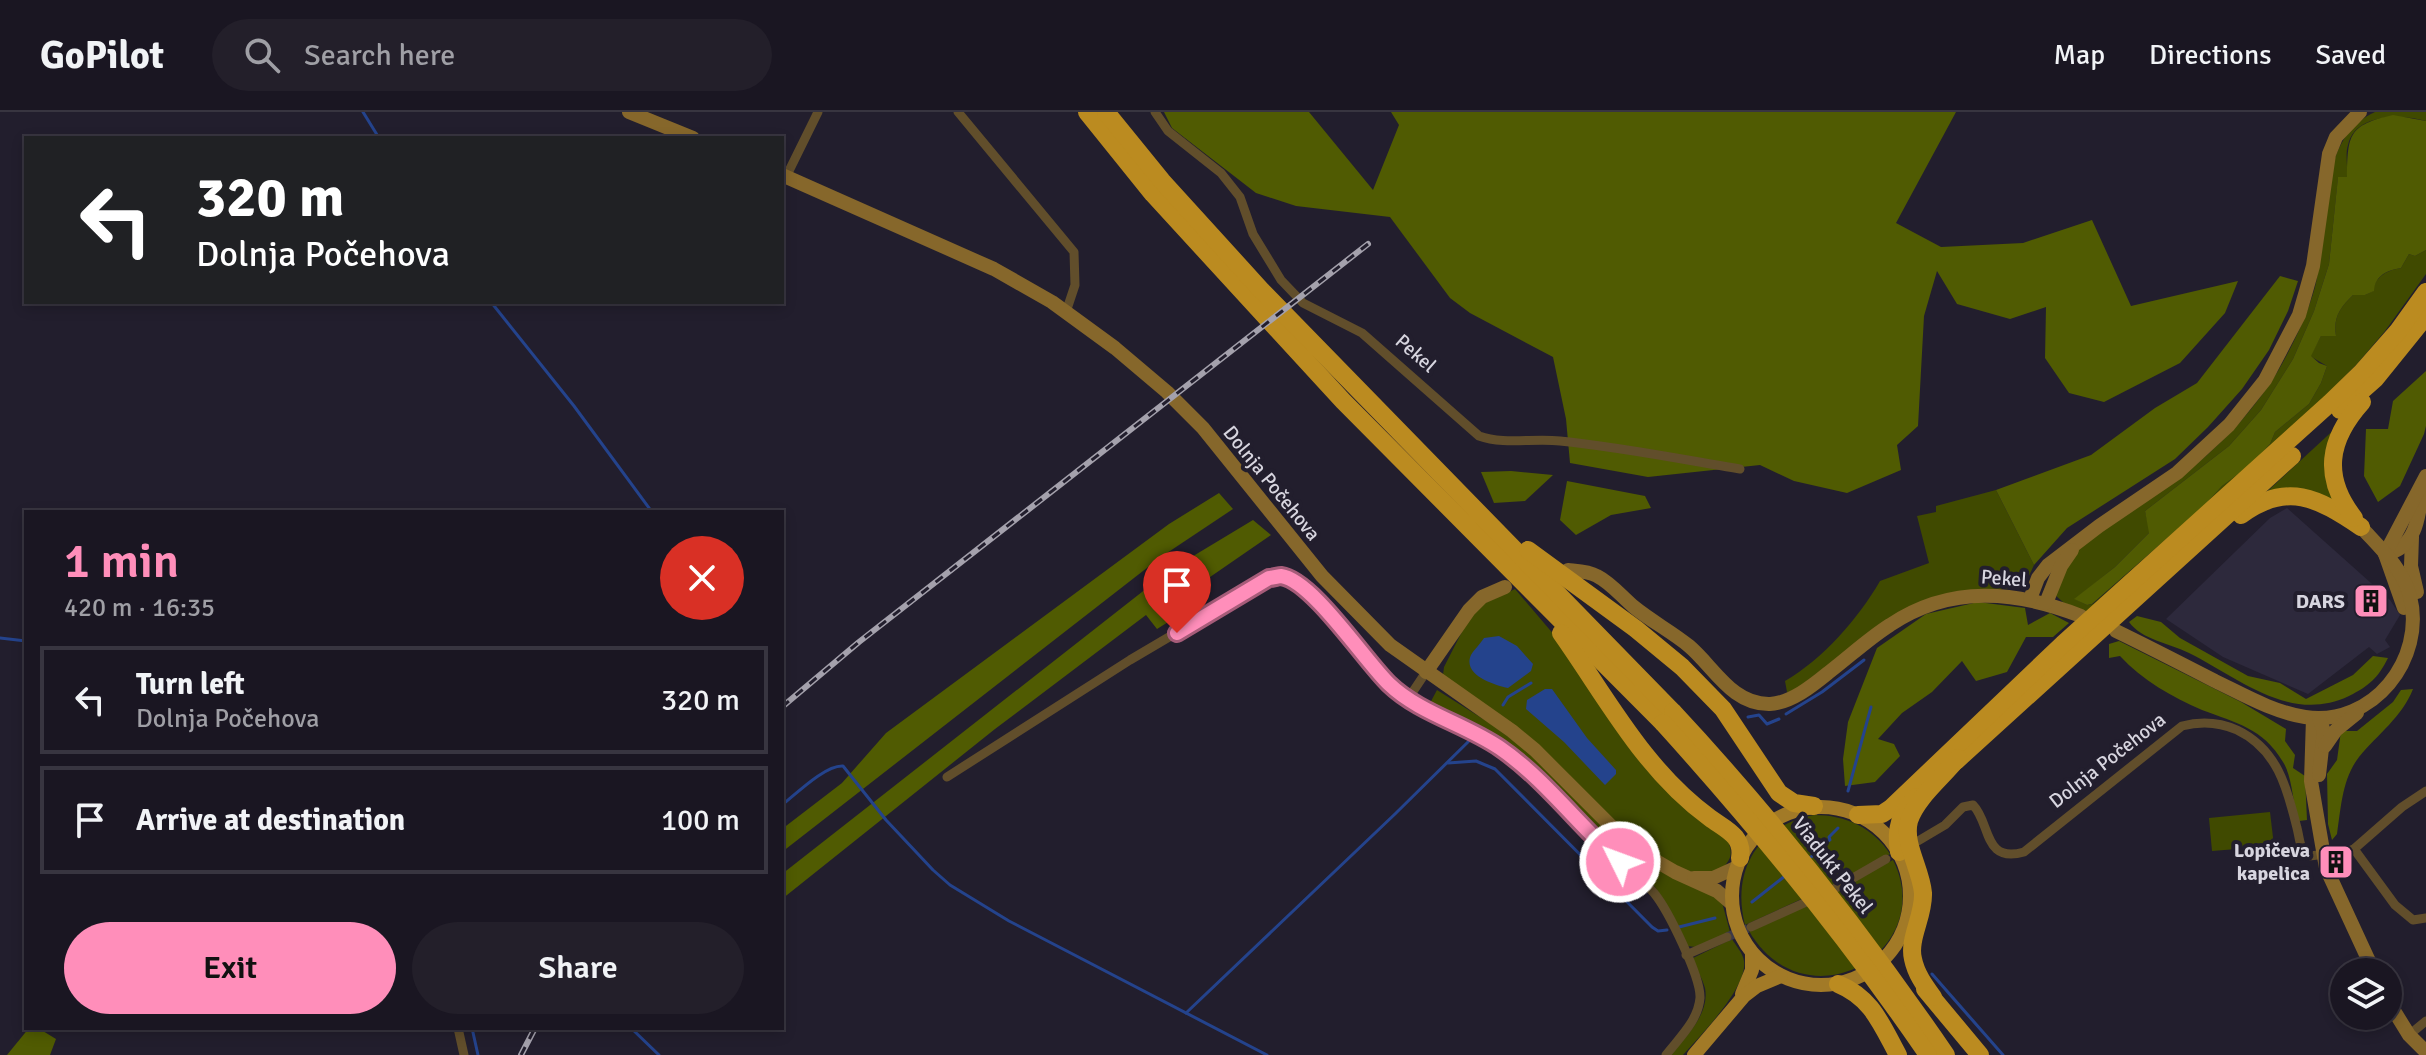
<!DOCTYPE html>
<meta charset="utf-8">
<style>
:root{--surface:#1a1622;--page:#231f2a;--text:#f1f3f6;--muted:#9f9fa5;--line:#383540;--accent:#ff8eba}
body{margin:0;font-family:Signika,sans-serif;background:var(--page);color:var(--text);height:100vh;display:flex;flex-direction:column;font-size:30px;white-space:nowrap}
*{box-sizing:border-box;margin:0}
p{font-size:26px;color:var(--muted)}
.icon{flex:none;width:44px;height:44px;fill:none;stroke:currentColor;stroke-width:2;stroke-linecap:round;stroke-linejoin:round}
.map{position:relative;flex:1;overflow:hidden}
.drawer{position:absolute;left:24px;top:398px;width:760px;height:520px;display:flex;flex-direction:column;background:var(--surface);border-radius:0px;box-shadow:0 4px 12px #0003,0 0 0 2px var(--line)}
.drawer>*{flex:none}
.guide{position:absolute;left:24px;top:24px;width:760px;height:168px;border-radius:0px;box-shadow:0 4px 12px #0003,0 0 0 2px var(--line);background:#202124;color:#fff;overflow:hidden}
.controls{position:absolute;left:2330px;top:846px;display:grid;gap:16px}
.controls a{display:grid;place-items:center;width:72px;height:72px;border-radius:50%;background:var(--surface);box-shadow:0 4px 12px #0003,0 0 0 2px var(--line);font-size:40px}
.pin{position:absolute;display:grid;place-items:center;width:68px;height:68px;color:#fff;margin:-82px -34px;border-radius:50% 50% 50% 0;rotate:-45deg;box-shadow:0 0 8px #0007}
.pin .icon{rotate:45deg}
.me{position:absolute;width:88px;margin:-44px;rotate:312deg;stroke-linejoin:round;filter:drop-shadow(0 0 6px #0008)}
.turn{display:flex;align-items:center;gap:28px;height:168px;padding:0 40px;font-size:36px}
.turn .icon{width:104px;height:104px;stroke-width:2.5}
.turn b{display:block;font-size:56px;line-height:68px}
.round{display:grid;place-items:center;flex:none;width:84px;height:84px;border-radius:42px;background:var(--page)}
.headline{display:flex;align-items:center;justify-content:space-between;height:136px;padding:0 40px}
h1{font-size:48px;font-weight:600;line-height:60px;color:var(--accent)}
.button{display:flex;gap:16px;margin-top:auto;padding:16px 40px}
.button a{flex:1;height:92px;border-radius:48px;background:var(--accent);color:#111;font-size:32px;font-weight:600;line-height:92px;text-align:center}
.button a+a{background:var(--page);color:var(--text)}
ul{padding:0;list-style:none}
li{display:flex;align-items:center;gap:24px;height:108px;margin:0 16px 12px;padding:0 24px;border:4px solid var(--line);border-radius:0px}
li div{flex:1}
li b{display:block;font-size:30px}
li em{font-style:normal}
header{display:flex;align-items:center;gap:48px;box-sizing:border-box;height:112px;padding:0 40px;background:var(--surface);border-bottom:2px solid var(--line)}
header strong{font-size:38px}
nav{display:flex;gap:44px;margin-inline-start:auto;font-size:28px}
.search{width:560px;height:72px;background:var(--page);display:flex;align-items:center;gap:20px;box-sizing:border-box;padding:0 28px;border-radius:44px;color:var(--muted);font-size:30px}
.map>svg:first-child{display:block}
</style>
<header>
<strong>GoPilot</strong>
<div class="search"><svg class="icon" aria-label="search" viewBox="0 0 24 24"><circle cx="10" cy="10" r="6"/><path d="M15 15l6 6"/></svg>Search here</div>
<nav><a>Map</a><a>Directions</a><a>Saved</a></nav>
</header>
<div class="map">
<svg width="2426" height="943" viewBox="0 0 2426 943">
<rect width="100%" height="100%" fill="#221e2d"/>
<path fill="#2d293c" d="M2287 396 2390 488 2400 503 2385 528 2390 535 2377 542 2369 535 2308 582 2223 545 2166 507 2270 406Z"/>
<g fill="#404a00">
<path d="M2375 0H2426V9C2402 2 2355 1 2348 33 2345 42 2348 55 2347 65L2338 66 2329 152 2314 199 2293 247 2261 298 2229 334 2145 399 2150 420 2115 455 2075 487 2087 493 2093 492 2204 394 2222 374 2252 352 2270 332 2275 320 2309 292 2321 271 2327 254 2310 244 2321 224H2336C2333 205 2340 196 2353 183H2365L2373 179C2375 164 2388 158 2401 156L2409 142 2415 144 2426 138V162L2385 219 2357 252 2264 346 2107 486 2087 500 2064 491 2055 483C2057 468 2065 451 2076 440 2107 408 2158 383 2194 354 2227 327 2256 295 2278 259 2293 233 2307 204 2315 175 2329 119 2314 27 2375 0Z"/>
<path d="M2339 313 2342 394 2259 387Z"/>
<path d="M1996 378 2034 453 2028 466 2019 476 1950 481 1849 537 1791 581 1787 580 1785 569C1823 547 1858 507 1880 469L1929 451 1917 404 1936 400V394Z"/>
<path d="M1515 477 1726 725C1733 739 1733 747 1721 757 1715 759 1707 762 1701 761 1679 761 1646 738 1629 725L1521 619 1443 563 1444 555 1468 508 1483 492Z"/>
<path d="M1437 578 1491 612 1530 641 1618 730 1708 778 1722 790 1730 820 1696 835 1687 834 1664 788 1647 764 1594 720 1536 660 1482 620 1484 616 1481 614 1479 617 1429 593Z"/>
<path d="M2270 700 2274 734 2212 739 2209 706Z"/>
<path d="M1814 703C1846 703 1873 716 1890 742L1856 762 1745 813C1731 758 1758 714 1814 703Z"/>
<path d="M1893 748C1939 839 1806 916 1749 819Z"/>
<path d="M1732 827C1736 834 1743 841 1744 849 1748 875 1700 924 1683 943H1671C1686 924 1710 902 1705 876 1702 865 1695 856 1693 846Z"/>
</g>
<g fill="#505b02">
<path d="M1164 0H1309L1373 78 1399 13 1391 0H1956L1896 111 1941 135 2023 131 2092 108 2131 194 2238 169 2225 201 2180 251 2104 290 2069 281 2045 246 2046 195 2010 207 1957 192 1937 159 1924 204 1918 314 1897 333 1901 358 1847 381 1794 369 1760 353 1648 365 1570 351 1566 307 1553 245 1470 201 1450 186 1390 105 1296 94 1256 81 1172 16Z"/>
<path d="M2393 3 2426 9V138L2415 144 2409 142 2401 156C2388 158 2375 163 2374 179L2365 183H2353C2340 196 2333 205 2336 224H2321L2311 244 2319 251 2327 254 2321 271 2309 292 2275 320 2270 332 2252 352 2222 374 2204 394 2092 492 2087 493 2074 487 2115 455 2149 421 2145 399 2229 334 2261 298 2293 247 2314 199 2329 152 2338 65H2347C2348 23 2348 13 2393 3Z"/>
<path d="M2280 164 2298 169 2288 199 2269 238 2242 277 2208 315 2175 347 2067 416 2034 453 1996 378 2091 343 2155 296 2197 271Z"/>
<path d="M2426 259V314L2424 322 2400 374 2378 390 2364 364 2366 317H2388L2393 289Z"/>
<path d="M1511 359 1553 363 1525 389 1494 391 1481 360Z"/>
<path d="M1567 369 1645 384 1651 396 1611 403 1576 423 1560 408Z"/>
<path d="M1219 381 1233 397 1161 445 782 740V717L842 671 886 621 1169 412Z"/>
<path d="M1253 408 1271 423 1168 494 1173 507 1157 517 1146 503 995 617 782 787V762L1170 458Z"/>
<path d="M1978 490 2025 496 2028 513 2050 501 2069 511 2053 525H2026L2007 560 1976 569 1962 549 1932 580 1902 601 1878 627 1894 632 1900 644 1875 670 1845 674 1843 647 1848 610 1877 536 1926 502Z"/>
<path d="M2137 504 2161 510 2180 526 2248 564 2280 571 2306 587 2353 563 2373 544 2388 546C2378 566 2369 574 2349 584 2290 612 2239 566 2189 541 2169 531 2142 528 2129 510Z"/>
<path d="M2119 529 2241 590 2286 617 2285 629 2295 643 2293 656 2305 664 2307 708 2299 709C2292 691 2293 666 2283 650 2263 616 2236 611 2202 598 2172 585 2142 568 2120 544L2109 546V532Z"/>
<path d="M2413 577C2402 605 2378 622 2359 645 2342 667 2341 696 2337 722L2332 728 2328 712 2327 662 2337 648 2341 619H2357L2393 590 2401 578Z"/>
<path d="M29 916H38L56 927 50 943H7Z"/>
</g>
<g fill="#24438c">
<path d="M1499 524 1517 534 1533 552 1531 559 1508 576C1494 573 1462 563 1471 543 1474 538 1480 532 1484 526Z"/>
<path d="M1545 577H1552L1587 626 1616 658V662L1605 673 1564 630 1526 597 1527 588Z"/>
</g>
<g fill="none" stroke-linecap="round" stroke-linejoin="round">
<g stroke="#24438c" stroke-width="3">
<path d="M363 0 379 26"/>
<path d="M491 190 574 294 652 400"/>
<path d="M0 526 26 529"/>
<path d="M1503 593 1508 585 1531 571"/>
<path d="M1786 602 1822 580 1864 548"/>
<path d="M1748 605 1759 603 1767 612 1779 607"/>
<path d="M1448 651 1476 649 1495 657 1652 815 1658 819 1667 818"/>
<path d="M1848 679 1871 595"/>
<path d="M782 693C796 682 825 653 843 654L886 708 933 758 950 773 1009 809 1267 943"/>
<path d="M1807 747 1816 742 1820 733 1830 728 1829 725 1838 716"/>
<path d="M1752 790 1785 764"/>
<path d="M1679 815 1715 806"/>
<path d="M1932 862 2003 943"/>
<path d="M1186 901 1395 702 1471 627"/>
<path d="M472 916 478 943"/>
<path d="M631 916 659 943"/>
</g>
<path stroke="#3d3948" stroke-width="9" stroke-dasharray="9 4.5" stroke-linecap="butt" d="M1727 825 1751 815"/>
<g stroke="#614e2b" stroke-width="9">
<path d="M958 0 1074 140 1075 173 1066 200"/>
<path d="M1155 0 1168 19 1221 61 1240 85 1253 122 1281 168 1303 191 1362 221 1479 324C1504 333 1533 326 1560 329 1620 335 1680 347 1740 357"/>
<path d="M786 65 818 0"/>
<path d="M1408 587 1426 560"/>
<path d="M947 665 1130 548 1269 466C1311 458 1362 550 1393 575 1426 602 1469 612 1504 638 1539 666 1567 701 1599 732 1617 749 1638 762 1654 781 1668 798 1701 865 1700 886 1698 909 1679 926 1666 943"/>
<path d="M1918 729 1945 713 1963 695 1973 693C1991 711 1983 752 2024 740L2182 614C2201 609 2219 610 2237 618 2277 637 2287 675 2297 716 2300 727 2299 737 2309 744L2346 740 2354 737 2402 695 2426 679"/>
<path d="M2354 737 2395 793 2413 808 2426 806"/>
<path d="M1827 781 1886 747"/>
<path d="M1751 815 1813 787"/>
<path d="M1686 843 1727 825"/>
<path d="M458 916 464 943"/>
<path d="M2409 923 2426 909"/>
</g>
<g stroke="#86672b" stroke-width="14">
<path d="M629 0 693 26"/>
<path d="M782 63 994 157 1052 190 1115 236 1167 280 1203 316 1322 464 1390 533 1512 619 1535 638 1632 735 1675 760 1717 779 1731 791"/>
<path d="M2412 425 2411 454 2417 480"/>
<path d="M2385 442C2415 437 2419 406 2422 380"/>
<path d="M1568 458C1578 459 1588 459 1597 464 1611 471 1622 485 1634 495 1651 509 1672 520 1689 534 1714 555 1732 593 1770 592 1791 591 1812 574 1828 561 1849 545 1868 527 1890 513 1951 472 2017 479 2081 504"/>
<path d="M2030 487 2038 466 2048 453 2099 414 2177 361 2229 313 2265 268 2299 203 2306 179 2313 154 2329 42 2336 25 2360 0"/>
<path d="M2046 491 2061 454 2072 438"/>
<path d="M2404 496 2385 442 2426 364"/>
<path d="M2116 519C2149 535 2182 552 2215 569 2244 583 2273 600 2305 605 2373 615 2426 547 2410 484 2402 455 2380 436 2361 415"/>
<path d="M1426 560 1469 498 1482 485 1505 475"/>
<path d="M2313 606 2311 669 2326 756 2374 860"/>
<path d="M2319 606 2324 619 2319 663"/>
<path d="M2325 634 2336 618 2357 601"/>
<path d="M1694 766H1713L1735 756"/>
<path d="M2388 889 2409 923 2426 940"/>
</g>
<g stroke="#a27a27" stroke-width="14">
<circle cx="1821" cy="784" r="89"/>
<path d="M1742 882 1752 858V841"/>
<path d="M1694 943 1744 884 1757 874 1781 864"/>
</g>
<g stroke="#bb8b20" stroke-width="18">
<path d="M1087 0 1153 82 1343 289 1663 611"/>
<path d="M1106 0 1162 69 1262 179 1673 600"/>
<path d="M2340 298 2375 267 2426 204"/>
<path d="M2241 403C2287 369 2318 386 2361 415"/>
<path d="M2354 406C2322 365 2328 328 2362 290"/>
<path d="M1528 438 1636 517 1682 555 1723 597 1779 681 1794 691 1814 694"/>
<path d="M1561 521C1607 586 1644 658 1710 706 1725 717 1744 724 1740 746"/>
<path d="M1956 649 2292 344"/>
<path d="M1858 703 1882 702 1891 696 2063 532 2330 291 2362 260 2398 219 2426 180"/>
<path d="M1899 740C1895 716 1900 702 1916 685"/>
<path d="M1838 872C1872 886 1881 912 1898 943"/>
<path d="M1925 877 1980 943"/>
<path d="M1933 885C1925 874 1916 862 1913 847 1908 827 1924 804 1923 781 1921 757 1903 732 1909 709 1916 686 1943 665 1958 646"/>
</g>
<defs>
<g id="rail">
<path d="M782 595 859 530 1368 132"/>
<path d="M521 943 535 916"/>
</g>
</defs>
<use href="#rail" stroke="#a4a1ac" stroke-width="6"/>
<use href="#rail" stroke="#221e2d" stroke-width="3" stroke-dasharray="9" stroke-linecap="butt"/>
<g stroke="#bb8b20" stroke-width="18">
<path d="M1673 600C1773 707 1863 822 1946 943"/>
<path d="M1663 611C1758 716 1848 826 1928 943"/>
</g>
</g>
<g fill="none" stroke-linecap="round" stroke-linejoin="round">
<defs>
<path id="route" d="M1177 521 1269 466C1272 466 1279 464 1281 464 1312 468 1365 549 1389 572 1419 601 1465 612 1500 636 1545 667 1579 714 1620 750"/>
</defs>
<use href="#route" stroke="#a65c79" stroke-width="20"/>
<use href="#route" stroke="#ff8eba" stroke-width="14"/>
</g>
<defs>
<symbol id="building-square" viewBox="-11 -11 22 22"><rect x="-9" y="-9" width="18" height="18" rx="4" fill="#ff8eba" stroke="#221e2d"/><path d="M-4-6H4V6H1V3H-1V6H-4ZM-2.5-4.3h1.7v1.8h-1.7ZM.8-4.3h1.7v1.8H.8ZM-2.5-1h1.7V.8h-1.7ZM.8-1h1.7V.8H.8Z" fill="#111"/></symbol>
</defs>
<g fill-rule="evenodd">
<use href="#building-square" x="2351" y="469" width="40" height="40"/>
<use href="#building-square" x="2316" y="730" width="40" height="40"/>
</g>
<g text-anchor="middle" stroke-width="8" stroke-linejoin="round" paint-order="stroke">
<g font-size="20" fill="#d7d5df" stroke="#221e2d">
<text transform="translate(1416 241) rotate(41)" y="7">Pekel</text>
<text transform="translate(1272 371) rotate(51)" y="7">Dolnja Počehova</text>
<text transform="translate(2004 466) rotate(4)" y="7">Pekel</text>
<text transform="translate(2107 648) rotate(-38)" y="7">Dolnja Počehova</text>
<text transform="translate(1833 753) rotate(52)" y="7">Viadukt Pekel</text>
</g>
<g font-size="20" font-weight="bold" fill="#d7d5df" stroke="#221e2d" text-anchor="end">
<text x="2345" y="496">DARS</text>
<text x="2310" y="745">Lopičeva<tspan x="2310" dy="23">kapelica</tspan></text>
</g>
</g>
</svg>
<div class="controls">
<a><svg class="icon" aria-label="layers" viewBox="0 0 24 24"><path d="M12 4l9 5-9 5-9-5zM3 14l9 5 9-5"/></svg></a>
</div>
<div class="pin" style="left:1177px;top:521px;background:#d93025"><svg class="icon" aria-label="arrive" viewBox="0 0 24 24"><path d="M6 21V4h12l-3 4 3 4H6"/></svg></div>
<svg class="me" style="left:1620px;top:750px" viewBox="-20 -20 40 40"><circle r="17" fill="#ff8eba" stroke="#fff" stroke-width="3"/><path d="M0-11L8 9 0 5-8 9z" fill="#fff"/></svg>
<div class="guide">
<div class="turn"><svg class="icon" aria-label="left" viewBox="0 0 24 24"><path d="M17 20v-9H6M10 6l-5 5 5 5"/></svg><div><b>320 m</b>Dolnja Počehova</div></div>
</div>
<section class="drawer">
<div class="headline"><div><h1>1 min</h1><p>420 m · 16:35</p></div><a class="round" style="background:#d93025;color:#fff"><svg class="icon" aria-label="close" viewBox="0 0 24 24"><path d="M6 6l12 12M18 6L6 18"/></svg></a></div>
<ul>
<li><svg class="icon" aria-label="left" viewBox="0 0 24 24"><path d="M17 20v-9H6M10 6l-5 5 5 5"/></svg><div><b>Turn left</b><p>Dolnja Počehova</p></div><em>320 m</em></li>
<li><svg class="icon" aria-label="arrive" viewBox="0 0 24 24"><path d="M6 21V4h12l-3 4 3 4H6"/></svg><div><b>Arrive at destination</b></div><em>100 m</em></li>
</ul>
<div class="button"><a>Exit</a><a>Share</a></div>
</section>
</div>
